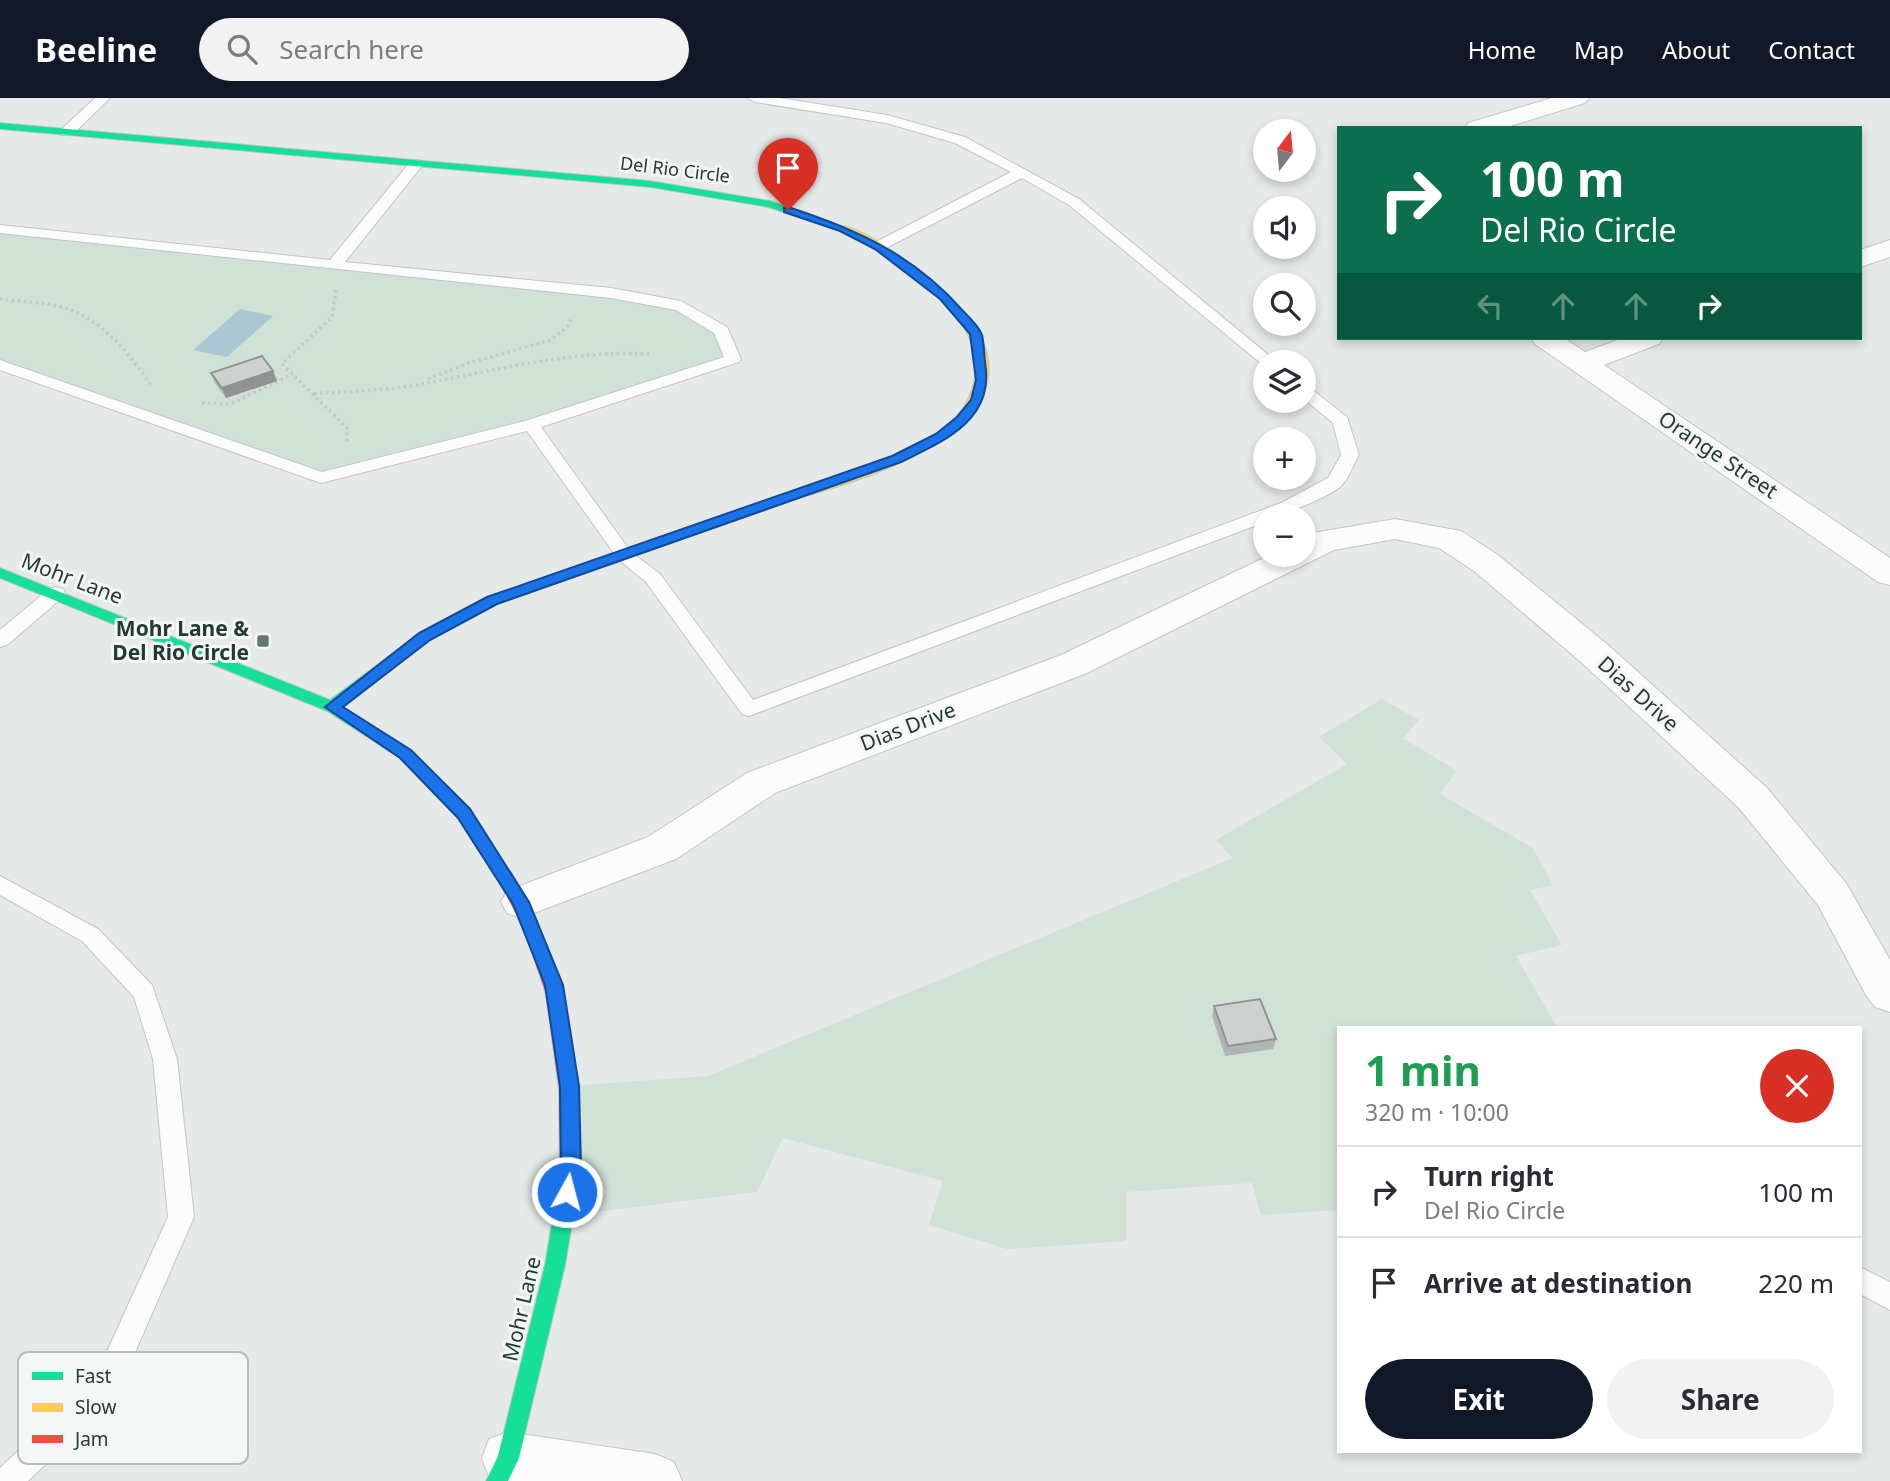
<!DOCTYPE html>
<meta charset="utf-8">
<style>
:root{--surface:#fff;--page:#f2f2f3;--text:#2b2b33;--muted:#7c7c81;--line:#e1e1e2;--accent:#111827}
body{margin:0;font-family:"Noto Sans",sans-serif;background:var(--page);color:var(--text);height:100vh;display:flex;flex-direction:column;font-size:26px;white-space:nowrap}
*{box-sizing:border-box;margin:0}
p{font-size:23px;color:var(--muted)}
.icon{flex:none;width:38px;height:38px;fill:none;stroke:currentColor;stroke-width:2;stroke-linecap:round;stroke-linejoin:round}
.map{position:relative;flex:1;overflow:hidden}
.side{position:absolute;left:1337px;top:928px;width:525px;height:427px;display:flex;flex-direction:column;background:var(--surface);border-radius:0px;box-shadow:0 4px 10px #0003}
.side>*{flex:none}
.banner{position:absolute;left:1337px;top:28px;width:525px;height:214px;border-radius:0px;box-shadow:0 4px 10px #0003;background:#0b6e4f;color:#fff;overflow:hidden}
.needle{width:46px;rotate:16deg}
.fabs{position:absolute;left:1253px;top:21px;display:grid;gap:14px}
.fabs a{display:grid;place-items:center;width:63px;height:63px;border-radius:50%;background:var(--surface);box-shadow:0 4px 10px #0003;font-size:35px}
.pin{position:absolute;display:grid;place-items:center;width:60px;height:60px;color:#fff;margin:-72px -30px;border-radius:50% 50% 50% 0;rotate:-45deg;box-shadow:0 0 7px #0007}
.pin .icon{rotate:45deg}
.me{position:absolute;width:77px;margin:-38px;rotate:7deg;stroke-linejoin:round;filter:drop-shadow(0 0 5px #0008)}
.turn{display:flex;align-items:center;gap:24px;height:147px;padding:0 28px;font-size:32px}
.turn .icon{width:91px;height:91px;stroke-width:2.5}
.turn b{display:block;font-size:49px;line-height:60px}
.lanes{display:flex;align-items:center;height:66px;padding:0 28px;background:#0003;justify-content:center;gap:35px;direction:ltr}
.lanes .off{opacity:.35}
.round{display:grid;place-items:center;flex:none;width:74px;height:74px;border-radius:37px;background:var(--page)}
.overview{display:flex;align-items:center;justify-content:space-between;height:119px;padding:0 28px}
h1{font-size:42px;font-weight:700;line-height:52px;color:#1e9e55}
.button{display:flex;gap:14px;margin-top:auto;padding:14px 28px}
.button a{flex:1;height:80px;border-radius:42px;background:var(--accent);color:#fff;font-size:28px;font-weight:700;line-height:80px;text-align:center}
.button a+a{background:var(--page);color:var(--text)}
ul{padding:0;list-style:none}
li{display:flex;align-items:center;gap:21px;height:91px;padding:0 28px;border-top:2px solid var(--line)}
li div{flex:1}
li b{display:block;font-size:26px}
li em{font-style:normal}
header{display:flex;align-items:center;gap:42px;box-sizing:border-box;height:98px;padding:0 35px;background:var(--accent);color:#fff}
header strong{font-size:33px}
nav{display:flex;gap:38px;margin-inline-start:auto;font-size:24px}
.search{width:490px;height:63px;background:var(--page);display:flex;align-items:center;gap:18px;box-sizing:border-box;padding:0 24px;border-radius:38px;color:var(--muted);font-size:26px}
.map>svg:first-child{display:block}
</style>
<header>
<strong>Beeline</strong>
<div class="search"><svg class="icon" aria-label="search" viewBox="0 0 24 24"><circle cx="10" cy="10" r="6"/><path d="M15 15l6 6"/></svg>Search here</div>
<nav><a>Home</a><a>Map</a><a>About</a><a>Contact</a></nav>
</header>
<div class="map">
<svg width="1890" height="1383" viewBox="0 0 1890 1383">
<rect width="100%" height="100%" fill="#e5e9e7"/>
<g fill="#d0e1d6" fill-rule="evenodd">
<path d="M0 131 681 208 721 232 733 261 531 327 321 380 0 267ZM276 283 226 300 216 286Z"/>
<path d="M1382 601 1419 622 1403 640 1457 673 1440 696 1533 750 1553 787 1530 792 1562 847 1516 858 1557 929H1339V1112L1261 1117 1252 1085 1126 1094V1143L1007 1151 929 1127 943 1083 783 1040 757 1094 563 1118 569 988 708 978 1233 760 1216 742 1347 666 1319 639Z"/>
</g>
<path fill="#aac7d3" d="M240 211 273 218 227 259 193 252Z"/>
<g fill="none" stroke-linecap="round" stroke-linejoin="round">
<defs>
<g id="lane">
<path d="M95 0H110L72 37H62V31Z"/>
<path d="M748 0H780L887 17 965 39 1079 101 1277 264H1265L1263 267 1069 107 1022 80 884 151H874L872 148 874 145 1011 74 955 45 886 25 755 4Z"/>
<path d="M416 62 421 63V69L345 164 611 190 681 203 727 229 741 261 739 264 541 329 630 453 660 476 753 602 1281 405 1328 380 1341 357 1333 325 1304 301V288L1310 290 1347 319 1359 357C1354 366 1349 379 1342 387 1330 399 1283 418 1265 418V424L749 618 742 616 646 484 618 461 527 333 321 385 0 272V262L322 374 525 323 724 259 714 235 676 212 611 200 0 135V127L330 162 411 63Z"/>
<path d="M56 489 63 491 65 495 63 499 7 547 0 549V532L49 491Z"/>
<path d="M0 778 98 831 152 887 177 961 194 1119 116 1298 28 1383H0V1370L96 1278 168 1119 153 961 134 899 82 843 0 797Z"/>
<path d="M1860 1169 1890 1184V1212L1860 1196Z"/>
</g>
<g id="street">
<path d="M1552 0H1589L1585 5 1504 30H1465L1468 25Z"/>
<path d="M1890 142V159L1860 169V152Z"/>
<path d="M1531 240H1564L1585 254 1623 240H1663L1659 246 1604 267 1890 460V487L1878 484 1535 246Z"/>
<path d="M1395 421 1461 433 1498 457 1608 547 1767 690 1846 785 1890 862V914L1875 909 1866 897 1818 807 1739 710 1582 565 1474 473 1439 450 1395 441 1334 452 1087 575 775 695 676 761 521 820 507 815 501 804 507 793 648 739 747 675 1061 557 1270 457H1304V440L1313 435Z"/>
<path d="M508 1334 655 1356 674 1364 682 1383H500L489 1379 482 1360 489 1341Z"/>
</g>
<g id="fast">
<path d="M0 25 650 83 770 103 847 130 838 132 768 109 650 89 0 31Z"/>
<path d="M797 392 804 396 802 399 497 506 430 541 343 609 410 652 470 712 513 779 511 784H499L458 720 400 660 327 613 0 480V470L330 602 420 535 487 500Z"/>
<path d="M570 1068 577 1071 580 1077 565 1167 519 1360 508 1383H486L498 1358 545 1167 560 1077 563 1071Z"/>
</g>
<path id="slow" d="M838 128C856 126 893 153 908 164 1087 291 931 365 797 400L790 396 792 393C847 375 909 361 953 322 965 311 972 296 975 280 986 212 890 157 838 132Z"/>
<path id="jam" d="M505 773 511 774C559 856 576 936 579 1030 580 1047 584 1067 577 1083L570 1086 563 1083 560 1077 559 991 546 896 526 836 497 779 499 774Z"/>
</defs>
<use href="#lane" stroke="#c2c6c4" stroke-width="2"/>
<use href="#street" stroke="#c2c6c4" stroke-width="2"/>
<use href="#fast" stroke="#c0c7c5" stroke-width="2"/>
<use href="#slow" stroke="#c0c7c5" stroke-width="2"/>
<use href="#jam" stroke="#c0c7c5" stroke-width="2"/>
<g stroke="#c2c9c7" stroke-width="3.5" stroke-dasharray="2.5 3.5" stroke-linecap="butt">
<path d="M336 192 332 219 282 266 347 330V344"/>
<path d="M0 201C21 204 45 204 65 210 102 221 132 258 152 289"/>
<path d="M428 281 469 265 551 242 568 228 573 218"/>
<path d="M314 296C348 293 382 293 416 287 494 273 568 252 649 256"/>
<path d="M202 305 230 306 293 276"/>
</g>
<use href="#lane" fill="#fbfcfb" fill-rule="evenodd"/>
<use href="#street" fill="#fbfcfb" fill-rule="evenodd"/>
<use href="#fast" fill="#16e098" fill-rule="evenodd"/>
<use href="#slow" fill="#ffcf43" fill-rule="evenodd"/>
<use href="#jam" fill="#f24e42" fill-rule="evenodd"/>
</g>
<g fill="#b0b5b3">
<path d="M273 273 277 283 226 300 215 285 211 275Z"/>
<path d="M1214 908 1276 941 1273 951 1225 958 1212 918Z"/>
</g>
<path fill="#909392" d="M273 273 277 283 226 300 222 290Z"/>
<g fill="#cdd2d0" stroke="#909392" stroke-width="2">
<path d="M262 258 273 273 222 290 211 275Z"/>
<path d="M1260 901 1276 941 1228 948 1214 908Z"/>
</g>
<path fill="#1a73e8" stroke="#114b97" stroke-width="2" d="M784 110H791C858 132 915 158 962 212 969 219 979 228 982 237 984 245 984 255 985 264 989 288 984 308 965 326 947 343 923 353 901 364L497 506 430 542 343 609 411 652 470 711 529 804 563 887 579 988 581 1071 574 1101 567 1103 560 1101 557 1094 561 1071 560 988 545 887 513 806 458 720 400 660 325 609 419 535 487 499 892 358 936 336 957 319 971 302 976 282 970 236 940 201 875 151 840 133 784 114Z"/>
<rect fill="#687775" stroke="#f3f8f6" stroke-width="2.5" x="256" y="536" width="14" height="14" rx="3.5"/>
<g text-anchor="middle" stroke-width="6" stroke-linejoin="round" paint-order="stroke">
<g font-size="18" fill="#243a37" stroke="#f3f8f6">
<text transform="translate(675 72) rotate(7)" y="6">Del Rio Circle</text>
</g>
<g font-size="21" fill="#243a37" stroke="#f3f8f6">
<text transform="translate(1718 357) rotate(34)" y="7">Orange Street</text>
<text transform="translate(72 481) rotate(21)" y="7">Mohr Lane</text>
<text transform="translate(1638 596) rotate(42)" y="7">Dias Drive</text>
<text transform="translate(908 629) rotate(-21)" y="7">Dias Drive</text>
<text transform="translate(522 1211) rotate(-77)" y="7">Mohr Lane</text>
</g>
<g font-size="21" font-weight="bold" fill="#243a37" stroke="#f3f8f6" text-anchor="end">
<text x="249" y="538">Mohr Lane &amp;<tspan x="249" dy="24">Del Rio Circle</tspan></text>
</g>
</g>
<rect x="18" y="1254" width="230" height="112" rx="10" fill="#f3f8f6" stroke="#b5bfbd" stroke-width="2"/>
<rect x="32" y="1274" width="31" height="8" fill="#16e098"/>
<rect x="32" y="1305" width="31" height="9" fill="#ffcf43"/>
<rect x="32" y="1337" width="31" height="8" fill="#f24e42"/>
<g font-size="19" fill="#243a37">
<text x="75" y="1285">Fast</text>
<text x="75" y="1316">Slow</text>
<text x="75" y="1348">Jam</text>
</g>
</svg>
<div class="fabs">
<a><svg class="needle" viewBox="-14 -14 28 28"><path d="M0-13l5 13h-10z" fill="#e53935"/><path d="M0 13l5-13h-10z" fill="#7c7c81"/></svg></a>
<a><svg class="icon" aria-label="sound" viewBox="0 0 24 24"><path d="M4 9h4l5-4v14l-5-4H4zM17 9q2 3 0 6"/></svg></a>
<a><svg class="icon" aria-label="search" viewBox="0 0 24 24"><circle cx="10" cy="10" r="6"/><path d="M15 15l6 6"/></svg></a>
<a><svg class="icon" aria-label="layers" viewBox="0 0 24 24"><path d="M12 4l9 5-9 5-9-5zM3 14l9 5 9-5"/></svg></a>
<a>+</a>
<a>−</a>
</div>
<div class="pin" style="left:788px;top:112px;background:#d93025"><svg class="icon" aria-label="arrive" viewBox="0 0 24 24"><path d="M6 21V4h12l-3 4 3 4H6"/></svg></div>
<svg class="me" style="left:567px;top:1094px" viewBox="-20 -20 40 40"><circle r="17" fill="#1a73e8" stroke="#fff" stroke-width="3"/><path d="M0-11L8 9 0 5-8 9z" fill="#fff"/></svg>
<div class="banner">
<div class="turn"><svg class="icon" aria-label="right" viewBox="0 0 24 24"><path d="M7 20v-9h11M14 6l5 5-5 5"/></svg><div><b>100 m</b>Del Rio Circle</div></div>
<div class="lanes"><svg class="icon off" aria-label="left" viewBox="0 0 24 24"><path d="M17 20v-9H6M10 6l-5 5 5 5"/></svg><svg class="icon off" aria-label="ahead" viewBox="0 0 24 24"><path d="M12 20V5M6 11l6-6 6 6"/></svg><svg class="icon off" aria-label="ahead" viewBox="0 0 24 24"><path d="M12 20V5M6 11l6-6 6 6"/></svg><svg class="icon" aria-label="right" viewBox="0 0 24 24"><path d="M7 20v-9h11M14 6l5 5-5 5"/></svg></div>
</div>
<section class="side">
<div class="overview"><div><h1>1 min</h1><p>320 m · 10:00</p></div><a class="round" style="background:#d93025;color:#fff"><svg class="icon" aria-label="close" viewBox="0 0 24 24"><path d="M6 6l12 12M18 6L6 18"/></svg></a></div>
<ul>
<li><svg class="icon" aria-label="right" viewBox="0 0 24 24"><path d="M7 20v-9h11M14 6l5 5-5 5"/></svg><div><b>Turn right</b><p>Del Rio Circle</p></div><em>100 m</em></li>
<li><svg class="icon" aria-label="arrive" viewBox="0 0 24 24"><path d="M6 21V4h12l-3 4 3 4H6"/></svg><div><b>Arrive at destination</b></div><em>220 m</em></li>
</ul>
<div class="button"><a>Exit</a><a>Share</a></div>
</section>
</div>
